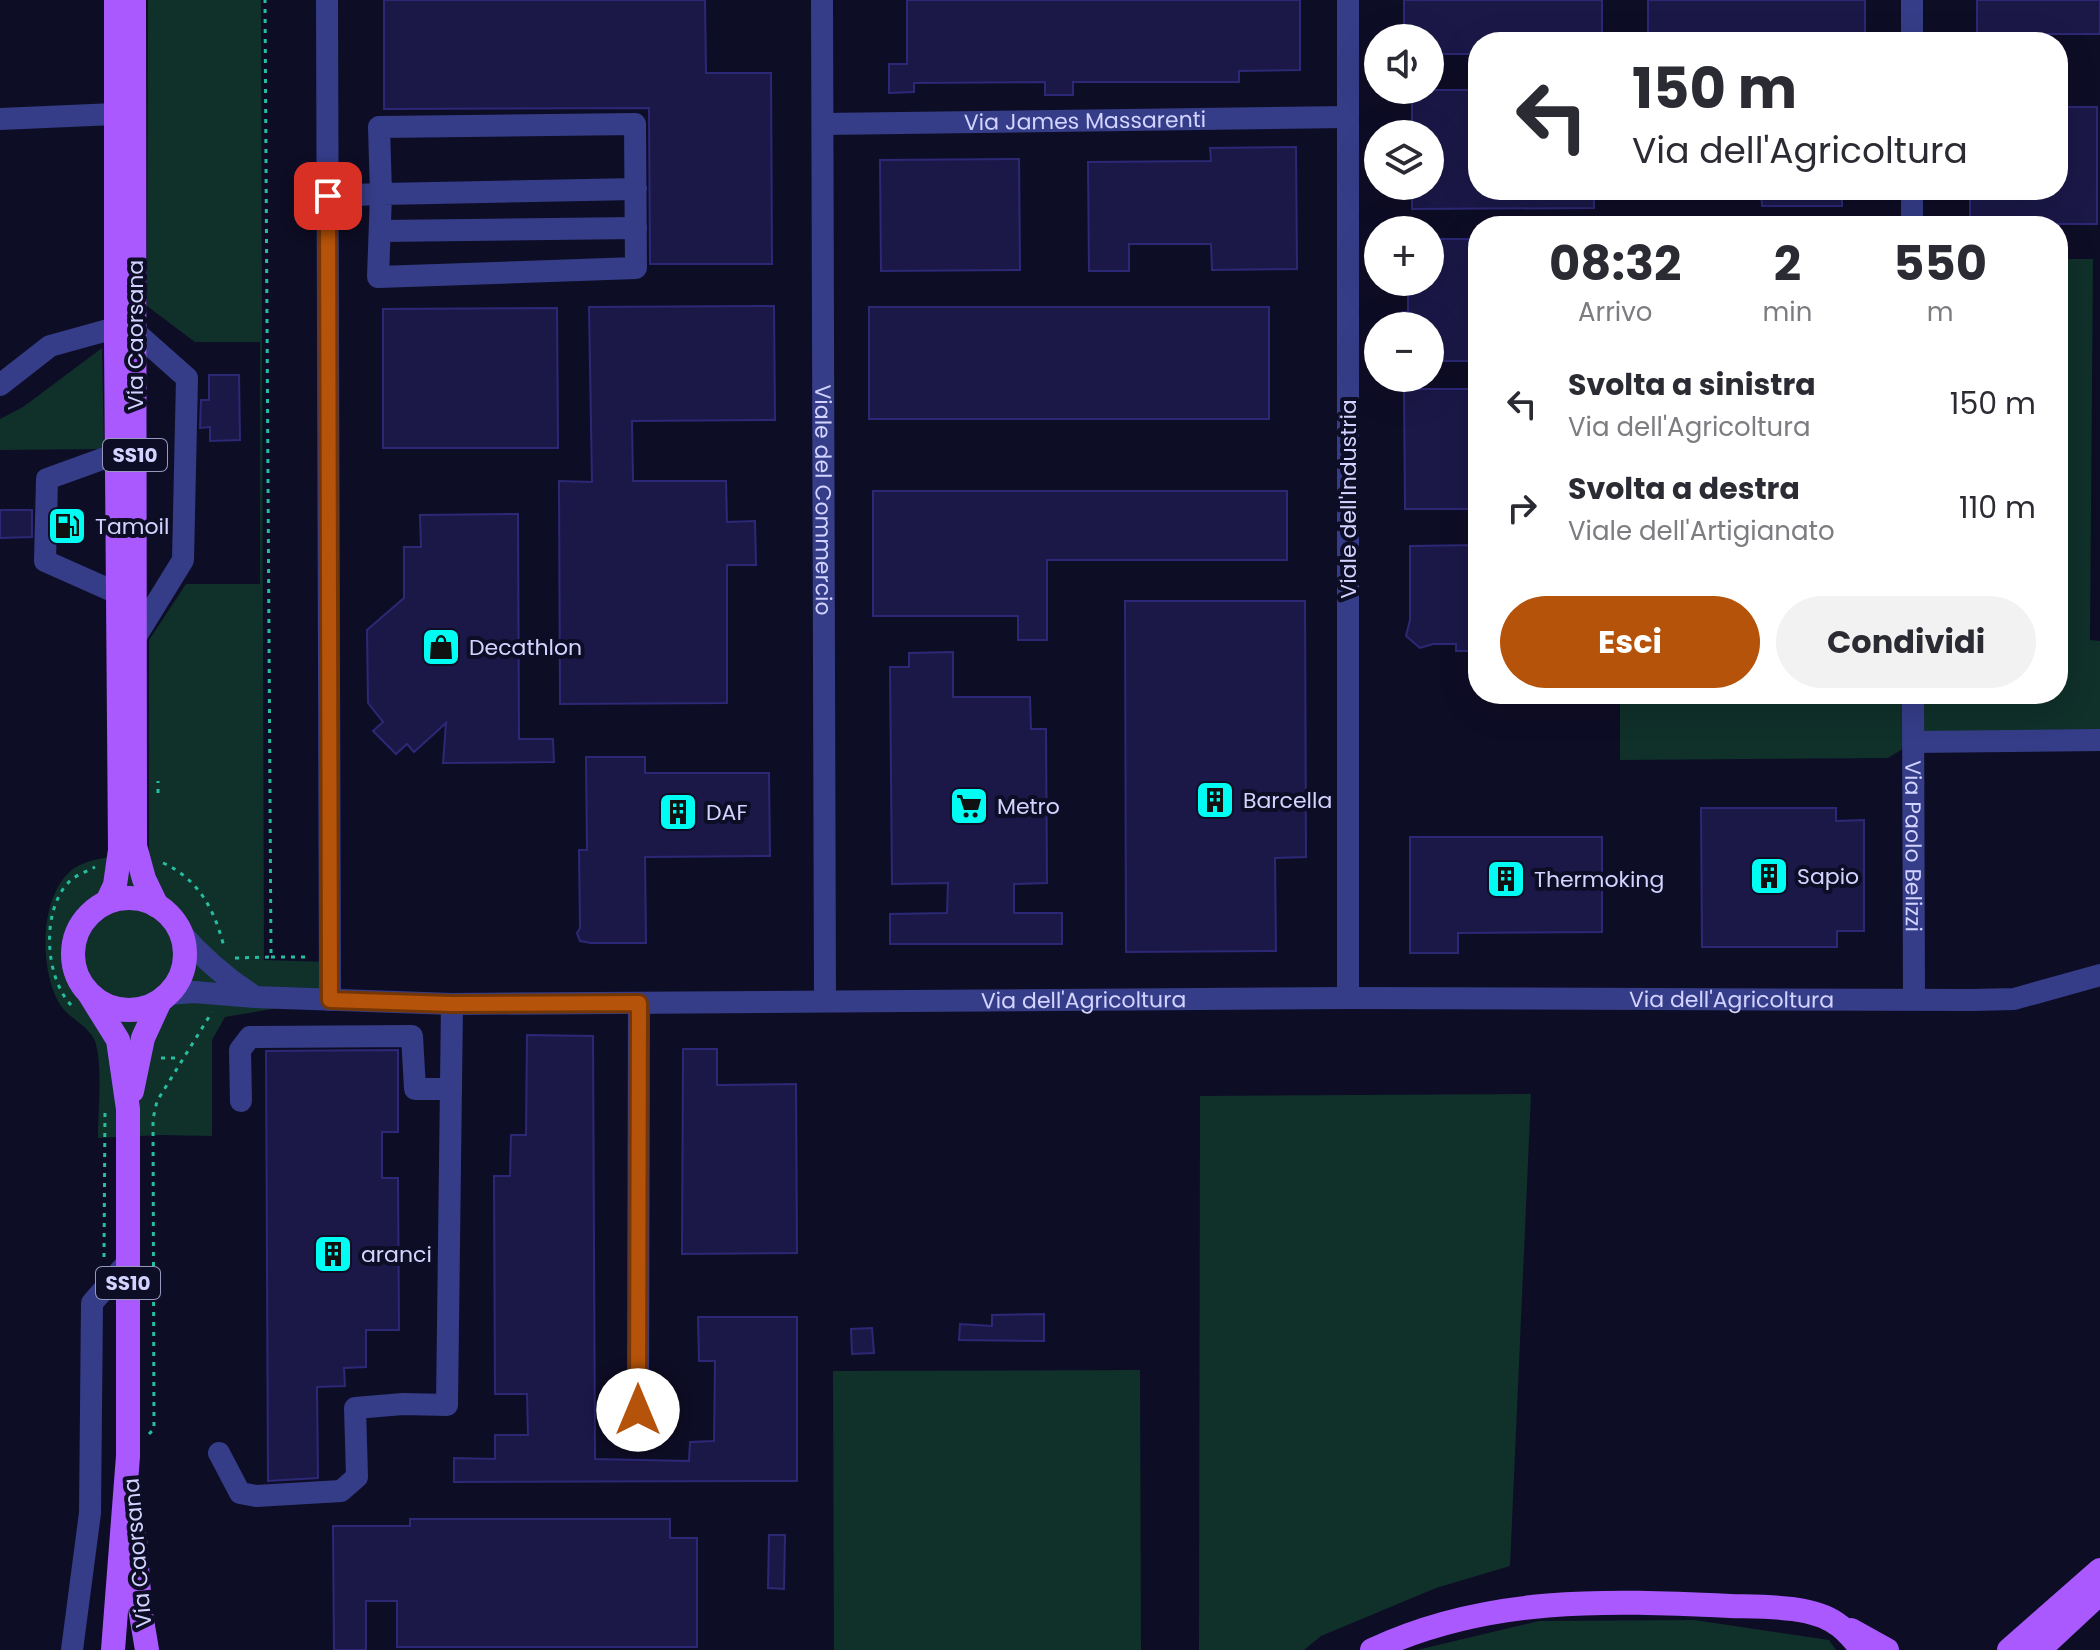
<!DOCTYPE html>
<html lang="it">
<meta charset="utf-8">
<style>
:root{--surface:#fff;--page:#f2f2f3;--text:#2b2b33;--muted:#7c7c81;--accent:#b45309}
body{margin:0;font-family:Poppins,sans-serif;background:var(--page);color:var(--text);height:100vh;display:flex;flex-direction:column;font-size:30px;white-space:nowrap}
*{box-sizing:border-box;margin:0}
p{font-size:26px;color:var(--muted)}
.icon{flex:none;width:44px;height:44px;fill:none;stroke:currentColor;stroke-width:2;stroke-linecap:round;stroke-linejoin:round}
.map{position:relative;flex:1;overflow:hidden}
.side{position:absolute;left:1468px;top:216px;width:600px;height:488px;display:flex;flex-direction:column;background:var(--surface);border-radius:32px;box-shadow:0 8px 32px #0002}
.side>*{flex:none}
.hud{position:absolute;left:1468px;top:32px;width:600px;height:168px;border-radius:32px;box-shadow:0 8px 32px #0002;background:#fff;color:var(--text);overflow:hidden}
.fabs{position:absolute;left:1364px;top:24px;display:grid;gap:16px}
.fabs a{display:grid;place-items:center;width:80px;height:80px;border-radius:50%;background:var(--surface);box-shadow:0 8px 32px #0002;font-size:40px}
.pin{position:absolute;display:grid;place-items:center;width:68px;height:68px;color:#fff;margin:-34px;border-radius:16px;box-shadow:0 4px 12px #0006}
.me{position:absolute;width:88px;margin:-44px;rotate:0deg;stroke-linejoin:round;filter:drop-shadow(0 0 6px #0008)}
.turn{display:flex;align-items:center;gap:28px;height:168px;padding:0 32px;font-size:36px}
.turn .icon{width:104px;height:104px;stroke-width:2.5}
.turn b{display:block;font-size:56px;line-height:68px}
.eta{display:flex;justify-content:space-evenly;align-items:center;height:136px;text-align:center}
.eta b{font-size:48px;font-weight:700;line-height:56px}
.cta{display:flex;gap:16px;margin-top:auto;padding:16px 32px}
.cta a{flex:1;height:92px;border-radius:48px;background:var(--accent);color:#fff;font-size:32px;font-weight:700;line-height:92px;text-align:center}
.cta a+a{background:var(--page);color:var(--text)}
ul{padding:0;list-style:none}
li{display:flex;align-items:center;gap:24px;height:104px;padding:0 32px}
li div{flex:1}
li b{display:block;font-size:30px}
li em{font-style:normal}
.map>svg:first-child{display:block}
</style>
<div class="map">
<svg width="2100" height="1650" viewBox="0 0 2100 1650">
<rect width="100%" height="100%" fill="#0e0d26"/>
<g fill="#10302a">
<path d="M148 0H261L264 960 327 962 331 999 225 1017 212 1040V1136L160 1135 98 1138C98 1111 103 1065 95 1041 89 1026 70 1019 61 1006 38 972 38 888 78 866 101 854 125 858 149 855V640L186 584H260V342H195L147 306Z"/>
<path d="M2058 259H2093L2090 640 2100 641V739L1914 742 1888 758 1620 760V694H2058Z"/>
<path d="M102 348 104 449 0 450V419L23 407Z"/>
<path d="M1531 1094 1510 1566 1436 1588 1321 1636 1304 1650H1199L1200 1096Z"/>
<path d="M1140 1370 1141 1650H834L833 1371Z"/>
<path d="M1694 1620 1829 1640 1836 1650H1417L1539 1621Z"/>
</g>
<g fill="#1b1848" stroke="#2d2876" stroke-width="2">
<path d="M384 0H705L706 73H771L772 264H650L649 108 384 109Z"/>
<path d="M907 0H1300V70L1239 71V82H1073V95H1045V82L914 83V92L889 93V64H907Z"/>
<path d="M1404 0H1602V42H1478V54H1430V38H1404Z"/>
<rect x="1648" y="0" width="217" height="42"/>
<rect x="1977" y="0" width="123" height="34"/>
<path d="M1412 90H1478V190H1594V208L1412 209V186H1430V134H1412Z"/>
<path d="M2058 107H2097V224H1970V190H2058Z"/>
<path d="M1296 147 1297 269 1212 270 1211 244H1129V271H1089L1088 162 1211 161 1210 148Z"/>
<path d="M1019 159 1020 270 881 271 880 160Z"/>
<path d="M1761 190H1842V206H1762Z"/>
<path d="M1430 239H1478V361H1430V326H1402V312H1408V282H1430Z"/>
<path d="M774 306 775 420 632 421 633 481H726L727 522 755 521 756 565H727V703L560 704 559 481 592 482 589 307Z"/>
<rect x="869" y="307" width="400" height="112"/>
<path d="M557 308 558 448H383V309Z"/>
<path d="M209 375H239L240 440 210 441V427L200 428 201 400H209Z"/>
<path d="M1404 389H1478V509H1405Z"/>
<path d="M873 491H1287V560H1047V640H1018V616H873Z"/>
<path d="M0 510H32V537L0 538Z"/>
<rect x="60" y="510" width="20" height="27"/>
<path d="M518 514 519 739H553L554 762 443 763 446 723 414 752 407 744 396 754 373 731 383 722 368 703 367 630 404 598V547H421L420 515Z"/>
<path d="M1478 545V651H1456V644H1433L1420 648 1406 636 1410 620V546Z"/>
<path d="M1125 601H1305L1306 857 1275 858 1276 951 1126 952Z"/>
<path d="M953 652V697H1030L1031 729H1046L1047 883 1014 884V913H1062V944H890V914L947 913 948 883 892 884 890 667H909V653Z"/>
<path d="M586 757H645V773H769L770 856 645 857 646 943H591L580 941 577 933 580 928 579 850H587Z"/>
<path d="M1701 808H1836V821L1864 820V931H1837V947H1702Z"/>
<path d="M1410 837H1602V932L1458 933V953H1410Z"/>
<path d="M527 1035 593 1036 595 1459 689 1461 690 1442 714 1441 715 1361H699L698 1317H797V1481L454 1482V1458L495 1459V1435H528L527 1394H495L494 1176H510L511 1135H526Z"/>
<path d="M683 1049H717V1085L796 1084 797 1253 682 1254Z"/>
<path d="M398 1050V1132H382V1178H398L399 1330H366V1367L344 1368 345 1386 317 1387 318 1478 268 1481 266 1051Z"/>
<path d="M1044 1314V1341L959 1340 960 1324 992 1326V1315Z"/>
<path d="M872 1328 874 1353 852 1354 851 1329Z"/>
<path d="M410 1519H670V1538H697V1647H397V1601H366V1650H334L333 1526H410Z"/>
<path d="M769 1535H785L784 1589 768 1588Z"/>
</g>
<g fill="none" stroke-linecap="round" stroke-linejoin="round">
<g stroke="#26bea0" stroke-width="3" stroke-dasharray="4 6" stroke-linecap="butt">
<path d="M158 793V781"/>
<path d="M163 863C199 879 215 911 224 947"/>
<path d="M271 957H311"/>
<path d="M235 958 271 957 265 0"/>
<path d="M71 1005C45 977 41 912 68 883 75 875 86 872 95 867"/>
<path d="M161 1058H181"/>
<path d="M104 1257 105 1109"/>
<path d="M149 1434 154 1429 153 1119 157 1101 212 1012"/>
</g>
<g stroke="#353d88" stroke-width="22">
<path d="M327 0 330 1000"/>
<path id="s1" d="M822 0 825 1001"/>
<path d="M1912 0V42"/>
<path d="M0 119 115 114"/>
<path id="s2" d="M823 124 1348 117"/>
<path d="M1912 190V226"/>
<path d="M328 196 381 194 378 277 636 268 635 124 379 127 381 194 636 189"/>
<path d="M380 231 636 228"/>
<path d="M134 331 187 378 183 560 135 638"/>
<path d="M0 385 50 346 115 328"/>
<path d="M116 454 47 479 45 561 117 593"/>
<path id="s3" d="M1913 694 1914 998"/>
<path d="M1913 742 2100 740"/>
<path d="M179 931C201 956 223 976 251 994"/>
<path id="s4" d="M168 994 194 992 255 997 452 1004 1348 998 1972 1000 2014 999 2100 975"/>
<path d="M1348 998V0"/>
<path d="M241 1101 240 1050 250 1037 412 1036 415 1089H451"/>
<path d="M638 1410 639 1003"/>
<path d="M219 1453 240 1493 256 1496 341 1491 357 1477 355 1408 403 1404 447 1405 452 1004"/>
<path d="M72 1650 90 1513 92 1303 128 1262"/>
</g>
<g stroke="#aa59ff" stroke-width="24">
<path d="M134 0 135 846 144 879 157 906"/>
<circle cx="129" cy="954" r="56"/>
<path d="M107 902 115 885 120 850 116 342V0"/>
<path d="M90 995 118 1040 128 1109V1456L113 1650"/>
<path d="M132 1091 143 1038 160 1001"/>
<path d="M135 1538 140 1608 147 1650"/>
<path d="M1851 1630 1887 1650"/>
<path d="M1372 1650C1487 1596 1607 1600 1730 1606 1761 1607 1811 1605 1837 1624 1847 1630 1855 1642 1863 1650"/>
<path d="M2009 1650 2100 1570"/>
<path d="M2039 1650 2100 1593"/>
</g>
</g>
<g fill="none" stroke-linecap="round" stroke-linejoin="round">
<defs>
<path id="route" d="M328 196 330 1000 452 1004 639 1003 638 1410"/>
</defs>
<use href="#route" stroke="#753606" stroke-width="20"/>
<use href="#route" stroke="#b45309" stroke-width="14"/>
</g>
<defs>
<symbol id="fuel-square" viewBox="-11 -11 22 22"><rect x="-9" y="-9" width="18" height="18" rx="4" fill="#00fdf3" stroke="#0e0d26"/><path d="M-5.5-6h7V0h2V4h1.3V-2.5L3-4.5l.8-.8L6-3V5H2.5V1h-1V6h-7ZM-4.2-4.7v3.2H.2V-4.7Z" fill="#111"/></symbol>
<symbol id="shop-square" viewBox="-11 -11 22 22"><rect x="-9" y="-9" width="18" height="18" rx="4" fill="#00fdf3" stroke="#0e0d26"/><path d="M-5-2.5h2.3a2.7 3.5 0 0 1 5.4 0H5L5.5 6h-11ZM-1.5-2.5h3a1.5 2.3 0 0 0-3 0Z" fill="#111"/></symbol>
<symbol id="building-square" viewBox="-11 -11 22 22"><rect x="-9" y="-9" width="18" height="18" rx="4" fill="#00fdf3" stroke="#0e0d26"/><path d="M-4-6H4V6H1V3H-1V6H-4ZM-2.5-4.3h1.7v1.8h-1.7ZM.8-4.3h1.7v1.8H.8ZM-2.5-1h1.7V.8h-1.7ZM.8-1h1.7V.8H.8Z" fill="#111"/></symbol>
<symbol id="supermarket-square" viewBox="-11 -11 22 22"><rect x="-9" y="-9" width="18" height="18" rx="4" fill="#00fdf3" stroke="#0e0d26"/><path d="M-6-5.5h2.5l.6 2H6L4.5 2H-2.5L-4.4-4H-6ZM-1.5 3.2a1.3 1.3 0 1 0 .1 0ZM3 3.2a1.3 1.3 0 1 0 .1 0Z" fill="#111"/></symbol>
</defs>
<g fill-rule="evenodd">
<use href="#fuel-square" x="45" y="504" width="44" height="44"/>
<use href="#shop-square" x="419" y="625" width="44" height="44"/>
<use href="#building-square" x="1193" y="778" width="44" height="44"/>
<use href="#supermarket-square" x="947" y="784" width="44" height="44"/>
<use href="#building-square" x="656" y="790" width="44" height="44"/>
<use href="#building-square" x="1747" y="854" width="44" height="44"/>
<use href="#building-square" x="1484" y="857" width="44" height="44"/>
<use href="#building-square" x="311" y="1232" width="44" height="44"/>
</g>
<g text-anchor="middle" stroke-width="8" stroke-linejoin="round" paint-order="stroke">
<g fill="#0e0d26" stroke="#9798be" stroke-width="2">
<rect x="103" y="439" width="64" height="32" rx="6"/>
<rect x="96" y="1267" width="64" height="32" rx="6"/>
</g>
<g font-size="20" font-weight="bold" fill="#d2d3ff">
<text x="135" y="462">SS10</text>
<text x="128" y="1290">SS10</text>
</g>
<g font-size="22" fill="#d2d3ff" stroke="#0e0d26">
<text dy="8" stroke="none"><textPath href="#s2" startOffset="262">Via James Massarenti</textPath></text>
<text transform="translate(135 335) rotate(-90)" y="8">Via Caorsana</text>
<text transform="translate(1348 499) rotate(-90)" y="8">Viale dell'Industria</text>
<text dy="8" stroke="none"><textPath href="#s1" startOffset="500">Viale del Commercio</textPath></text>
<text dy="8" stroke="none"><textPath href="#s3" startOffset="152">Via Paolo Belizzi</textPath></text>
<text dy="8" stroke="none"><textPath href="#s4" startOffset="1564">Via dell'Agricoltura</textPath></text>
<text dy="8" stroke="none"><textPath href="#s4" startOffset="916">Via dell'Agricoltura</textPath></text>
<text transform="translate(137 1553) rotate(-95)" y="8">Via Caorsana</text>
</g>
<g font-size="22" fill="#d2d3ff" stroke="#0e0d26" text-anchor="start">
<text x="95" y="534">Tamoil</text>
<text x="469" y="655">Decathlon</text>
<text x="1243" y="808">Barcella</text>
<text x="997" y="814">Metro</text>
<text x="706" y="820">DAF</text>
<text x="1797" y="884">Sapio</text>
<text x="1534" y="887">Thermoking</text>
<text x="361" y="1262">aranci</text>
</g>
</g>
</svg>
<div class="fabs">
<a><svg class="icon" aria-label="sound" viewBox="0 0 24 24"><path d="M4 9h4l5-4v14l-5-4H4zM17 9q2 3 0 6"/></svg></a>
<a><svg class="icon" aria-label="layers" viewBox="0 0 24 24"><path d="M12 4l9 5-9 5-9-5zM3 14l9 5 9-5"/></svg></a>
<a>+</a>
<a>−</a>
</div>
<div class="pin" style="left:328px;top:196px;background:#d93025"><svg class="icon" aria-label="arrive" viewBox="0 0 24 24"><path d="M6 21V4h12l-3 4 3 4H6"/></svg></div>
<svg class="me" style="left:638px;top:1410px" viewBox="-20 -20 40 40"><circle r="19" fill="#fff"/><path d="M0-13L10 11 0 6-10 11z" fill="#b45309"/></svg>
<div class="hud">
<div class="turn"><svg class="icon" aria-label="left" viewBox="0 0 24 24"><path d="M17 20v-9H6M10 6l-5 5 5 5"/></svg><div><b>150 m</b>Via dell'Agricoltura</div></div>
</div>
<section class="side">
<div class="eta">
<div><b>08:32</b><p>Arrivo</p></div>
<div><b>2</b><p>min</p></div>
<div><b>550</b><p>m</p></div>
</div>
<ul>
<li><svg class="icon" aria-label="left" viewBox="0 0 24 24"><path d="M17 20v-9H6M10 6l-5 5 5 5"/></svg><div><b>Svolta a sinistra</b><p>Via dell'Agricoltura</p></div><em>150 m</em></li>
<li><svg class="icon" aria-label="right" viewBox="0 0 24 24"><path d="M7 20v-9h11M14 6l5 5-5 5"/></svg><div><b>Svolta a destra</b><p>Viale dell'Artigianato</p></div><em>110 m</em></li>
</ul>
<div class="cta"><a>Esci</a><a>Condividi</a></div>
</section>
</div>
